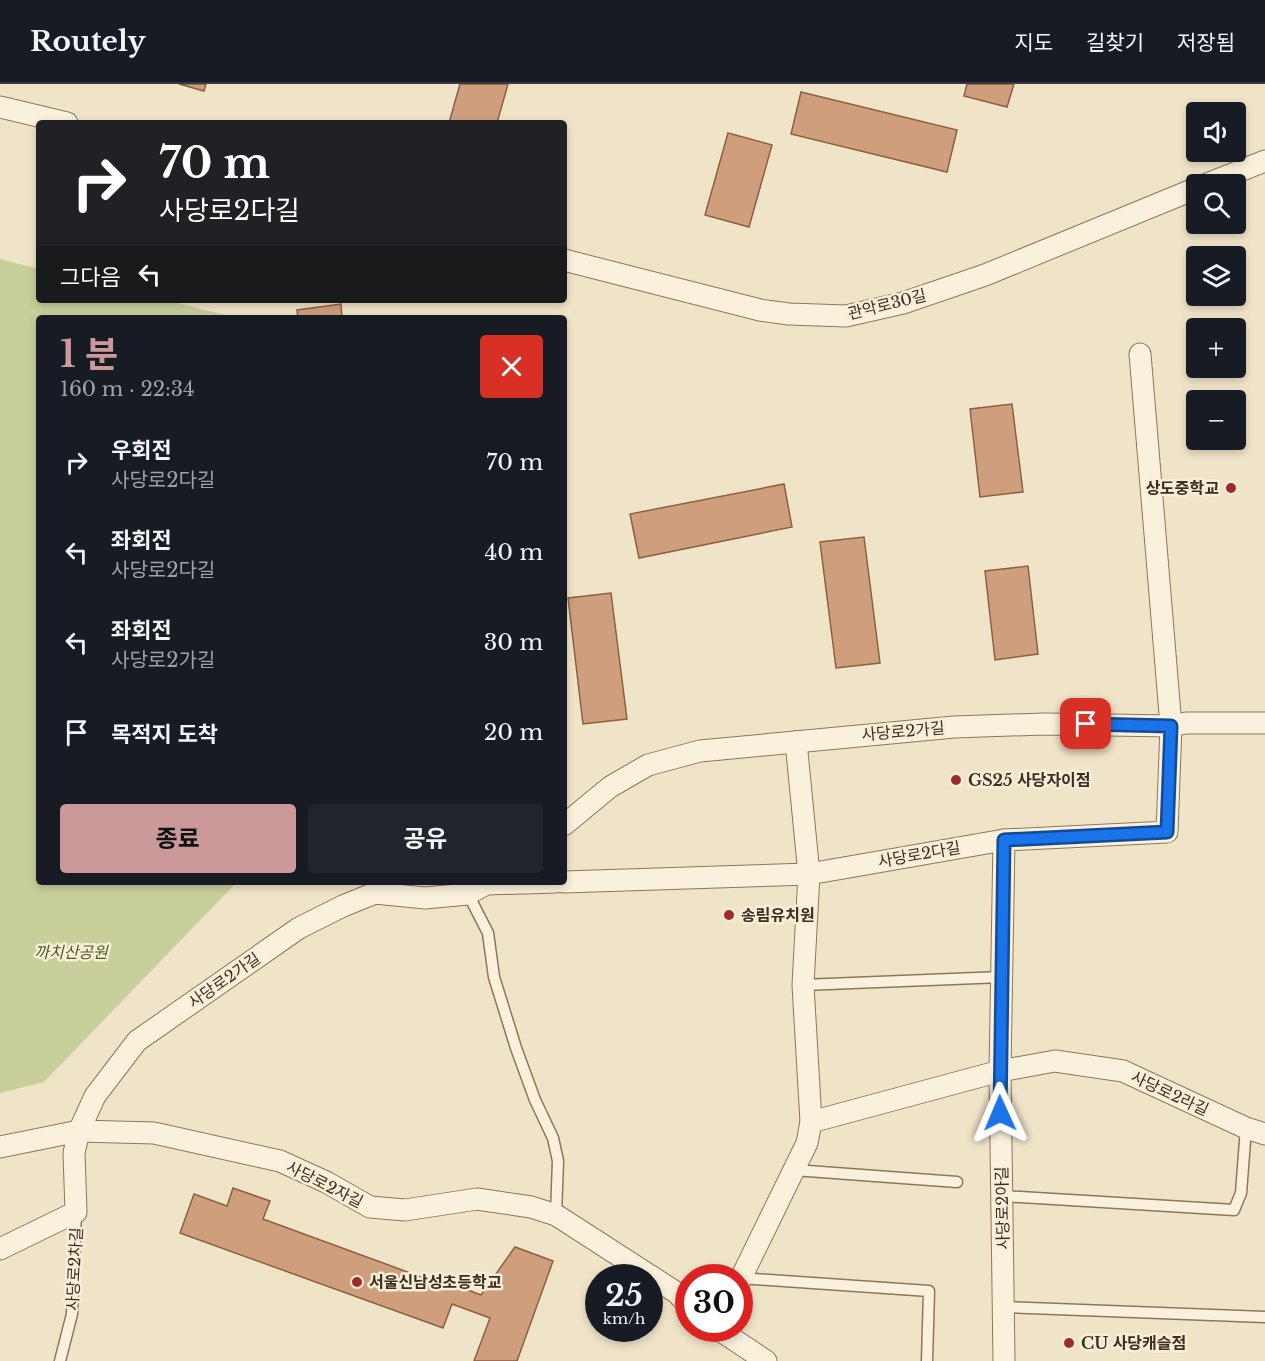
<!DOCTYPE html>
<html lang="ko">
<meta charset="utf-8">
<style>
:root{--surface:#171b24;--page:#20242c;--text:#f1f3f6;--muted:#9ea1a6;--line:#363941;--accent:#cc999b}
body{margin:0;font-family:"Libre Baskerville","Noto Sans KR",serif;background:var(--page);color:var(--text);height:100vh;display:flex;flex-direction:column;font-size:22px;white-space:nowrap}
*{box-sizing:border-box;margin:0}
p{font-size:20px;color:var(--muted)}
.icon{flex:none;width:33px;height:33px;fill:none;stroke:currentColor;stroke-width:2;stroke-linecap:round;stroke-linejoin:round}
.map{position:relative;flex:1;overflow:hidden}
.drawer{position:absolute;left:36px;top:231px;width:531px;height:570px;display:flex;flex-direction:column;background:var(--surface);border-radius:6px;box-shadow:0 3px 9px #0003}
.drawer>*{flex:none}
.banner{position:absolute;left:36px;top:36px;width:531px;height:183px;border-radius:6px;box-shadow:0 3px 9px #0003;background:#202124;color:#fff;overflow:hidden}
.tools{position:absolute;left:1186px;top:18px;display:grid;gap:12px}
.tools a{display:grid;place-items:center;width:60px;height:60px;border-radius:6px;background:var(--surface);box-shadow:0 3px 9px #0003;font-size:30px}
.speed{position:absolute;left:585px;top:1180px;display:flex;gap:12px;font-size:30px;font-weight:700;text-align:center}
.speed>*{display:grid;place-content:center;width:78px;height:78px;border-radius:50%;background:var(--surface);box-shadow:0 3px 9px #0003;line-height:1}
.speed small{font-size:15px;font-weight:400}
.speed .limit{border:9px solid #d22;background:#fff;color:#111}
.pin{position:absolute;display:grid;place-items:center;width:51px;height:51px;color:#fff;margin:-26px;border-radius:12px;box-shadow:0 3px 9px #0006}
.me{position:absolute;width:66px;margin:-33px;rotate:359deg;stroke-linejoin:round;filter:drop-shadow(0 0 4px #0008)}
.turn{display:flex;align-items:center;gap:21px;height:126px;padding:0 24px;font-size:27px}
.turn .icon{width:78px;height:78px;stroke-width:2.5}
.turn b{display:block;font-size:42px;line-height:51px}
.then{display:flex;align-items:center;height:57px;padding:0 24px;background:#0003;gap:12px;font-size:22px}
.round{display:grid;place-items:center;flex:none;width:63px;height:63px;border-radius:6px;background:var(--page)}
.overview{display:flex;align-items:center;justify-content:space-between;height:102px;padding:0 24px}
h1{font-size:36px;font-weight:700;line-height:45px;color:var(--accent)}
.primary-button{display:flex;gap:12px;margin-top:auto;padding:12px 24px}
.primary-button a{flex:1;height:69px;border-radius:6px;background:var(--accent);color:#111;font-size:24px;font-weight:700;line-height:69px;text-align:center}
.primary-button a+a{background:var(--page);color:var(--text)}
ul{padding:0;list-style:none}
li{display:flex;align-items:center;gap:18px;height:90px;padding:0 24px}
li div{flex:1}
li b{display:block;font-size:22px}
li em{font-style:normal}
header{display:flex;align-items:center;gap:36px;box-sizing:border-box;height:84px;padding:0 30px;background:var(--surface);border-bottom:2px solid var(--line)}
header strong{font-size:28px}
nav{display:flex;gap:33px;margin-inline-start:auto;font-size:21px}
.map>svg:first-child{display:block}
</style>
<header>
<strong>Routely</strong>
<nav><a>지도</a><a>길찾기</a><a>저장됨</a></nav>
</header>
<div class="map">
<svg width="1265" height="1277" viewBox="0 0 1265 1277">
<rect width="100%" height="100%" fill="#f0e4c8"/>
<path fill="#c9cf9b" d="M0 175 39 185V216H165L237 234H39V798H237L44 998 0 1009Z"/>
<g fill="#cf9f7d" stroke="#8d5f41" stroke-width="1.5">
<path d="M179 0H206L204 7Z"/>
<path d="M460 0H508L497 39H449Z"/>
<path d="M967 0H1014L1007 23 964 12Z"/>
<path d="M801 8 957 46 947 88 791 50Z"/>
<path d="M728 49 772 61 749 143 705 131Z"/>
<path d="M341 220 342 234H298L297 226Z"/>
<path d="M1012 320 1023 408 980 413 970 325Z"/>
<path d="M784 400 792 443 639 474 630 430Z"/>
<path d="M864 453 880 579 836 584 820 458Z"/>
<path d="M1028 482 1038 570 995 576 985 487Z"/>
<path d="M611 509 627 635 583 640 568 514Z"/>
<path d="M233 1104 270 1117 263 1135 454 1205 455 1201 481 1211 515 1163 553 1177 517 1277H474L490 1234 452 1220 443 1244 180 1149 194 1110 227 1122Z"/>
</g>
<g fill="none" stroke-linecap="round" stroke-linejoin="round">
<defs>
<g id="lane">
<path d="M468 810 488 849 494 893 516 964 535 1016 553 1054 558 1077 556 1131"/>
<path d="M803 901 1002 893"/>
<path d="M794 1086 957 1098"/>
<path d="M1002 1112 1234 1126 1241 1109 1246 1044"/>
<path d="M740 1194 929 1207 927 1277"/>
<path d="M1003 1223 1265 1233"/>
<path d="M60 1277 72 1230 76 1128"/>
</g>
<g id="street">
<path d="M0 23 67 39"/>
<path d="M1207 100 1265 77"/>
<path d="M564 176 760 226 789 230 846 232 903 219 985 191 1197 104"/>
<path d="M564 741 610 703 648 681 700 667 954 643 1044 640 1171 642 1186 639H1265"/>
<path d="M564 798 809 790 1004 756 1167 748 1171 642 1140 270"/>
<path d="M486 800 556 798"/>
<path d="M811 1038 1000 987 1055 977 1123 987 1246 1044 1265 1050"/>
<path d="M0 1063 79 1047 154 1049 280 1077 326 1098 370 1123 405 1126 477 1115 531 1123 556 1131 677 1209 688 1221"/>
<path d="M0 1165 76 1128 74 1069 79 1047 95 1012 137 957 299 844 343 822 375 809 425 814 468 810 490 798"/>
<path d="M740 1196 807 1059 811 1038 803 901 809 790 796 658"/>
<path d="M718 1245 766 1277"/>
<path d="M1004 1277 1000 987 1004 756"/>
</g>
</defs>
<use href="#lane" stroke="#8d765c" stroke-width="13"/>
<use href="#street" stroke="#8d765c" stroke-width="23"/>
<use href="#lane" stroke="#faf1dc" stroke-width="10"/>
<use href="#street" stroke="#faf1dc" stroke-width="21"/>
</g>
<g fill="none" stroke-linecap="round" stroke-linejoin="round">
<defs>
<path id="route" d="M1000 1029 1004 756 1167 748 1171 642 1086 640"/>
</defs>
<use href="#route" stroke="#114b97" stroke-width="15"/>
<use href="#route" stroke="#1a73e8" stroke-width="10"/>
</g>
<g fill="#9e2a2b" stroke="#f7eed8" stroke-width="2">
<circle cx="1231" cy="404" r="6"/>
<circle cx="956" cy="696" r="6"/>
<circle cx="729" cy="831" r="6"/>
<circle cx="357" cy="1198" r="6"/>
<circle cx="1069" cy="1259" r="6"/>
</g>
<g text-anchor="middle" stroke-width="5" stroke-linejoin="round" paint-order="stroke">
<g font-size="16" fill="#3d2e20" stroke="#f7eed8">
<text transform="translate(887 220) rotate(-14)" y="6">관악로30길</text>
<text transform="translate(903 647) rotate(-5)" y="6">사당로2가길</text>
<text transform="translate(919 770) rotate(-10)" y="6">사당로2다길</text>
<text transform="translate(224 896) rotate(-35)" y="6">사당로2가길</text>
<text transform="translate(1170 1009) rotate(25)" y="6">사당로2라길</text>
<text transform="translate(325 1100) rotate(27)" y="6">사당로2자길</text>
<text transform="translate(1002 1124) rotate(-91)" y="6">사당로2아길</text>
<text transform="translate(74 1185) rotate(-87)" y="6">사당로2차길</text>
</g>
<g font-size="16" font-weight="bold" fill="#3d2e20" stroke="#f7eed8" text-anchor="start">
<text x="1219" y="410" text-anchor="end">상도중학교</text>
<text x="968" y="702">GS25 사당자이점</text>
<text x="741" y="837">송림유치원</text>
<text x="369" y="1204">서울신남성초등학교</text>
<text x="1081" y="1265">CU 사당캐슬점</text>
</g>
<g font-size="16" font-style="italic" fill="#4d5a26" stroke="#f7eed8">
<text x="71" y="874">까치산공원</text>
</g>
</g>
</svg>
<div class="tools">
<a><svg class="icon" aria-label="sound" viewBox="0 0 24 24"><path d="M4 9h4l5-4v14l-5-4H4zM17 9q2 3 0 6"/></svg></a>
<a><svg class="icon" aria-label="search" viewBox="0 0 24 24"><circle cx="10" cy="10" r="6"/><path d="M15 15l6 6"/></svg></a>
<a><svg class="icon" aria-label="layers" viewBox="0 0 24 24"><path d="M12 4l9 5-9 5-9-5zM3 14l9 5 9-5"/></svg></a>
<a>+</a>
<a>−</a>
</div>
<div class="speed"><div>25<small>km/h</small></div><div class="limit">30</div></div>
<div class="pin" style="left:1086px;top:640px;background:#d93025"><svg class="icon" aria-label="arrive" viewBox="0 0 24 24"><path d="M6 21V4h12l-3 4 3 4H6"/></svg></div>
<svg class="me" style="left:1000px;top:1029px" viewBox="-20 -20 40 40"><path d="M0-17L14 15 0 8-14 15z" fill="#1a73e8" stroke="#fff" stroke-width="4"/></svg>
<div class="banner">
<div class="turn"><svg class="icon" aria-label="right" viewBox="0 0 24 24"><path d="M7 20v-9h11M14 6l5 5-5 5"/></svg><div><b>70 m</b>사당로2다길</div></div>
<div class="then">그다음<svg class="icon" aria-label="left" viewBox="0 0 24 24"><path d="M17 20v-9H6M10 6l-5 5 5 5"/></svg></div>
</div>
<section class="drawer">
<div class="overview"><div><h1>1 분</h1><p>160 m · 22:34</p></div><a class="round" style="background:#d93025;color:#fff"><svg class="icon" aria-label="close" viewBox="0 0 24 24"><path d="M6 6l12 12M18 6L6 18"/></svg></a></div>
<ul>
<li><svg class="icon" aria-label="right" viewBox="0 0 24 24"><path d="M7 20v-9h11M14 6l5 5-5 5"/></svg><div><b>우회전</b><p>사당로2다길</p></div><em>70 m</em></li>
<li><svg class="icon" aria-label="left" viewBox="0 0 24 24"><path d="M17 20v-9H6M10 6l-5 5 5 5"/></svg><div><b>좌회전</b><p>사당로2다길</p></div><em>40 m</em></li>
<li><svg class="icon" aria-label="left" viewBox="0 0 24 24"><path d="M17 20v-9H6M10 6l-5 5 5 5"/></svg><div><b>좌회전</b><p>사당로2가길</p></div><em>30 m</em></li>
<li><svg class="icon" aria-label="arrive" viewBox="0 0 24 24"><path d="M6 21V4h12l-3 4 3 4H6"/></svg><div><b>목적지 도착</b></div><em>20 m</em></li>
</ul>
<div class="primary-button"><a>종료</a><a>공유</a></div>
</section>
</div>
